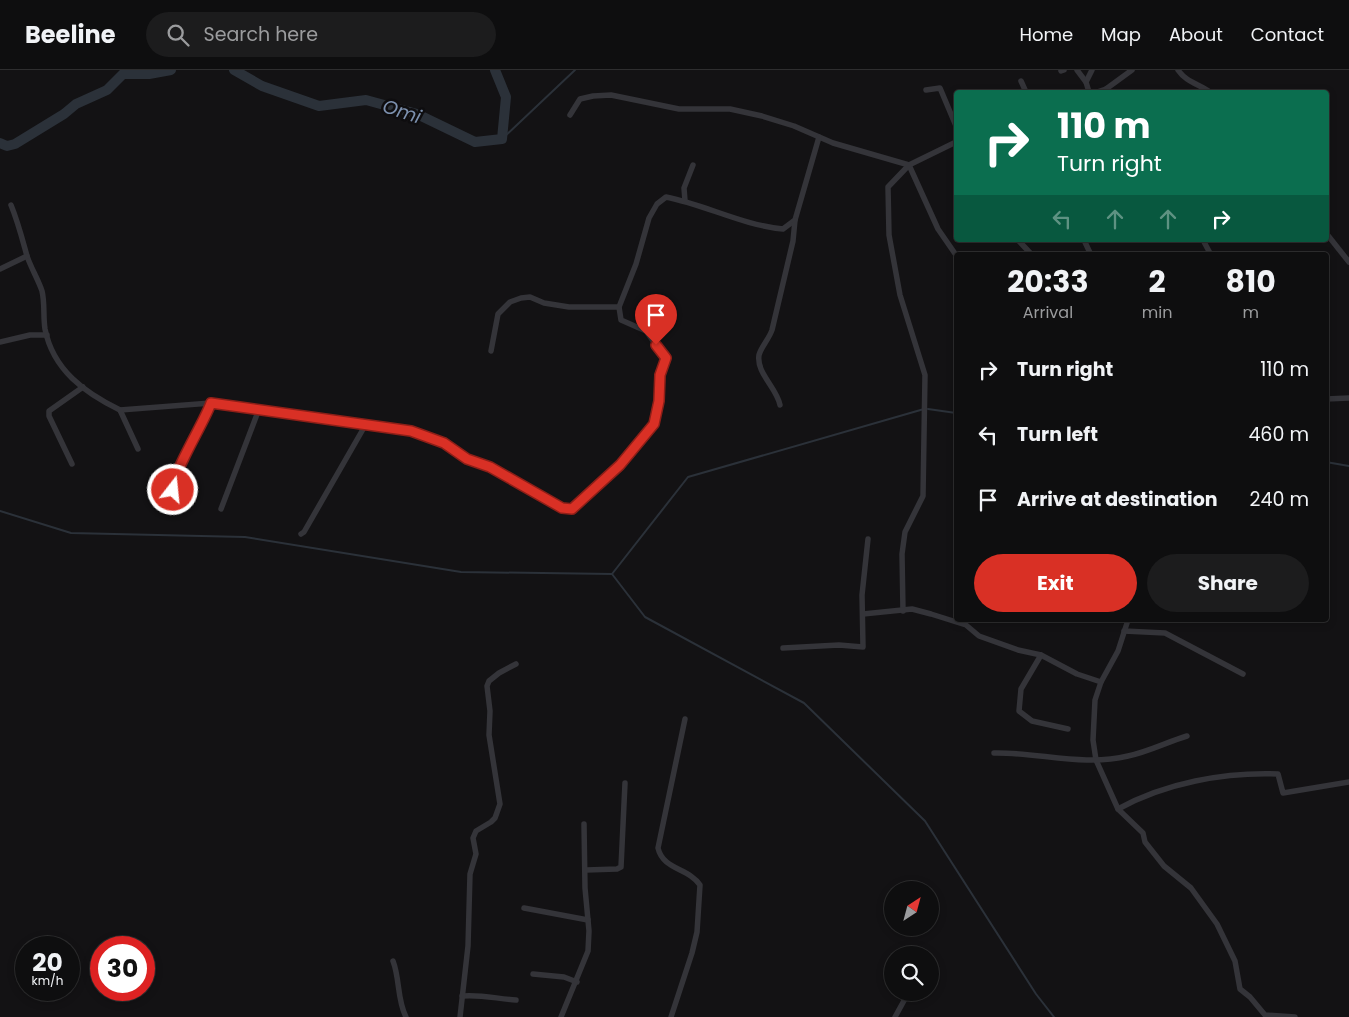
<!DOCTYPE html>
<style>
:root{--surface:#0e0e0f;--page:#1c1c1d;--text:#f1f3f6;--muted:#9b9c9e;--line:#2e2e2f;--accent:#d93025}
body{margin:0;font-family:Poppins,sans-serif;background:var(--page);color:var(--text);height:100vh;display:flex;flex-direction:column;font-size:19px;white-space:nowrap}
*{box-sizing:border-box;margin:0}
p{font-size:16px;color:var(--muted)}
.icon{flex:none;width:28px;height:28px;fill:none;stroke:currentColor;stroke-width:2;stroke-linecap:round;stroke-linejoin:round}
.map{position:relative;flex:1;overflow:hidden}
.side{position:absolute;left:954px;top:182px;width:375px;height:370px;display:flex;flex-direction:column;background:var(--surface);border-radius:5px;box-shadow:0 2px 8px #0003,0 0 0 1px var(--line)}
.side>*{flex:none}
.guide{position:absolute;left:954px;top:20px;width:375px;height:152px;border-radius:5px;box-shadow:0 2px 8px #0003,0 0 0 1px var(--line);background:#0b6e4f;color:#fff;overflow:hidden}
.needle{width:32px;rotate:36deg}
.controls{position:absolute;left:884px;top:811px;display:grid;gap:10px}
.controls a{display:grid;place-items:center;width:55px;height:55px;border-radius:50%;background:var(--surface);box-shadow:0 2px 8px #0003,0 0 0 1px var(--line);font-size:25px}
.speed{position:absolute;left:15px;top:866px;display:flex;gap:10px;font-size:25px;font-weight:700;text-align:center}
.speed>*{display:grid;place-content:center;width:65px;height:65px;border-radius:50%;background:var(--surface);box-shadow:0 2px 8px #0003,0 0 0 1px var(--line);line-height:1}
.speed small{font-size:12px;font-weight:400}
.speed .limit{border:8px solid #d22;background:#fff;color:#111}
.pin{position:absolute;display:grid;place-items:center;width:42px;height:42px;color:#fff;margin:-51px -21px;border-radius:50% 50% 50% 0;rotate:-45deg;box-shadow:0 0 5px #0007}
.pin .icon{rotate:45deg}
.me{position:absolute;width:55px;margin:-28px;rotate:16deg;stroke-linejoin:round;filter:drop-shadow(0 0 4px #0008)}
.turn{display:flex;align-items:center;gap:18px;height:105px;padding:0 20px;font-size:22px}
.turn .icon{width:65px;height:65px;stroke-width:2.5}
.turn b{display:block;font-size:35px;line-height:42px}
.lanes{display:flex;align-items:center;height:48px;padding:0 20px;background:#0003;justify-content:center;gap:25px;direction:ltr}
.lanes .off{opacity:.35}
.eta{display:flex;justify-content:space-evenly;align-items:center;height:85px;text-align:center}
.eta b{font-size:30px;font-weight:700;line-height:35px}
.button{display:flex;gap:10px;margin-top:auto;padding:10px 20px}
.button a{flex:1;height:58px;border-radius:30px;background:var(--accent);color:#fff;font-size:20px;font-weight:700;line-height:58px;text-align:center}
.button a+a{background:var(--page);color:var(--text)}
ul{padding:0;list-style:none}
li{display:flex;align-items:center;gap:15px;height:65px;padding:0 20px}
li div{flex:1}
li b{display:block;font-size:19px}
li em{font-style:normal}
header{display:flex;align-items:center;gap:30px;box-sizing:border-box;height:70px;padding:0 25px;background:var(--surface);border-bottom:1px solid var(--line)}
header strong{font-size:24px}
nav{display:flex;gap:28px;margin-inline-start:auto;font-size:18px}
.search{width:350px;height:45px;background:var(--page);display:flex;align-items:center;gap:12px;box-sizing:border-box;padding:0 18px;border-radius:28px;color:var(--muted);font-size:19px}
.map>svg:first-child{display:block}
</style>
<header>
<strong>Beeline</strong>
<div class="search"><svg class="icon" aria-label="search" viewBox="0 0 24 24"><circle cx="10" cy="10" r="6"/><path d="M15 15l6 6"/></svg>Search here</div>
<nav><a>Home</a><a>Map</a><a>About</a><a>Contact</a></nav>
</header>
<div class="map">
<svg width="1349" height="947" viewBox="0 0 1349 947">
<rect width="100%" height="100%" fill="#131214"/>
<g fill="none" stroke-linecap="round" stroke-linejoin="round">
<g stroke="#2b3139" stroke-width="2">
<path d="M502 69 575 0"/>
<path d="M928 339 956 343"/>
<path d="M1326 392 1349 396"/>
<path d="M0 441 71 463 245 467 461 502 612 504 688 407 924 339"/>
<path d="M612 504 645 547 804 633 925 751 1036 924 1054 947"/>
</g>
<g stroke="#2b3139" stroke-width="10">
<path d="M234 0 262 16 319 36 366 30 417 44 475 72 502 69 506 27 495 0"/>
<path d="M0 73 7 76 15 74 64 44 76 34 107 20 123 4H149L171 0"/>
</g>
<g stroke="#343439" stroke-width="5.5">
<path d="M1077 0 1086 12"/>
<path d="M1178 0C1186 12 1199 14 1210 22"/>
<path d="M1061 1 1064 0"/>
<path d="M1021 11 1026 22"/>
<path d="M926 20 940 18 956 56"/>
<path d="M1089 22 1086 12 1092 0"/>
<path d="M1097 22 1106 19"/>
<path d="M1106 22V19L1132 0"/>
<path d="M570 45 580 29 593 26 611 25 679 39H730L762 46 794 56 833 73 909 95 938 159 956 185"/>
<path d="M685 131 684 118 693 95"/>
<path d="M11 135C18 152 22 168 27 186 31 198 38 209 42 221 45 233 43 247 45 259 53 300 85 323 120 340L211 333 403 359 444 373 467 389 490 397 562 438 572 439 621 395 654 354 659 331 661 305 665 288 646 261 621 250 619 237 636 194 649 148 657 134 666 127C706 135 742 155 783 159L795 150 819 67"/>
<path d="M1326 163 1349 192"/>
<path d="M1018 170 1032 185"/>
<path d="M1084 170 1091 185"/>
<path d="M1203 170 1211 185"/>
<path d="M0 199 27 186"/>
<path d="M0 272 30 265H47"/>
<path d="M491 281 498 244 510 232 521 228 530 227 544 233 569 237H619"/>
<path d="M1326 329 1349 328"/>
<path d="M780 335C777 318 756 303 759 285 761 277 769 269 772 260L793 171 795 150"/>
<path d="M120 340 138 379"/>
<path d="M72 394 49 346V341L83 317"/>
<path d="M173 420C171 405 204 353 211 333"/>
<path d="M221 439 259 339"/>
<path d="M301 464 304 462 366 354"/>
<path d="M903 541 902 484 905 462 923 426 925 305 900 225 889 165 888 117 909 95 956 72"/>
<path d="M863 544 912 539 931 544 966 555 979 566 1018 580 1041 585 1077 604 1101 612"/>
<path d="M1128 550 1118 581 1101 612 1095 630 1093 670 1096 690 1118 739 1143 763 1145 772 1164 796 1191 818 1217 854 1235 891 1240 919 1250 927 1265 945 1295 947"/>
<path d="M1124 561 1165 563 1243 604"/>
<path d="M783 578 839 575 863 577 862 525 868 469"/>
<path d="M1041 585 1021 619 1019 641 1032 651 1068 659"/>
<path d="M994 683C1039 682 1083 697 1128 686 1148 682 1167 672 1187 666"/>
<path d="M1118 739C1165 713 1224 702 1278 704L1283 723 1349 712"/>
<path d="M586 800 617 799 621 797 625 713"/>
<path d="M524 838 588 850"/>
<path d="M393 891C400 909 397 930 406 947"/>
<path d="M533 904 564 907 577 912"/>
<path d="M462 926C480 924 498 929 516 930"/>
<path d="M460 947 468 876 470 804 476 784 473 768 476 761 491 752 495 748 500 734 489 665 490 641 487 616 489 611 499 603 516 594"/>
<path d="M561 947 588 881 589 861 585 818 584 754"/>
<path d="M671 947 692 883 697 862 700 815C689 798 663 800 658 778L685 649"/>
<path d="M895 947 906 927"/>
</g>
</g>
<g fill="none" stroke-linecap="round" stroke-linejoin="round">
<defs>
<path id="route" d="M173 420C171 405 204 353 211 333L411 361 444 373 467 389 490 397 562 438 572 439 620 395 654 354 659 331 660 305 666 288 656 275"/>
</defs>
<use href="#route" stroke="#8d1f18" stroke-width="12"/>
<use href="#route" stroke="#d93025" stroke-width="9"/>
</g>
<g text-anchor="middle" stroke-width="5" stroke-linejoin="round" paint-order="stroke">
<g font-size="19" font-style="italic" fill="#7c90ae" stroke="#0e0d0f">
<text transform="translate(402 41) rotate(18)" y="7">Omi</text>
</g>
</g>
</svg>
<div class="controls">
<a><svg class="needle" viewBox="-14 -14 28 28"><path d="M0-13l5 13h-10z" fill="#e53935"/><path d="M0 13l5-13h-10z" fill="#9b9c9e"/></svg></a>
<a><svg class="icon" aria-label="search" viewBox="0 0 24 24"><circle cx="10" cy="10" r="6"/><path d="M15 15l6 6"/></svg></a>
</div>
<div class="speed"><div>20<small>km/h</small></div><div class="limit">30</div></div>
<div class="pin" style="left:656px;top:275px;background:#d93025"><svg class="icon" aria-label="arrive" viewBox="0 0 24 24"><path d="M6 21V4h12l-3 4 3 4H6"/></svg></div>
<svg class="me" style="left:173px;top:420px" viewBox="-20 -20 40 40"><circle r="17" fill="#d93025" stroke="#fff" stroke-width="3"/><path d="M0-11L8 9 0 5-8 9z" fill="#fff"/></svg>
<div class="guide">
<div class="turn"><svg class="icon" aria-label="right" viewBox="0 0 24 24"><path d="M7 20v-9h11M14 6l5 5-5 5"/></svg><div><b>110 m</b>Turn right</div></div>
<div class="lanes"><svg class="icon off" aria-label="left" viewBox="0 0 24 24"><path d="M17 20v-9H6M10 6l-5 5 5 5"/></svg><svg class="icon off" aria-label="ahead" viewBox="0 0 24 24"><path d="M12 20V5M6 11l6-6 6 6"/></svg><svg class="icon off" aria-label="ahead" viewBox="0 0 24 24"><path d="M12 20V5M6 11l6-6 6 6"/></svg><svg class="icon" aria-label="right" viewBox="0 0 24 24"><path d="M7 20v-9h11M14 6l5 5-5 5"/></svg></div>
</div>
<section class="side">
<div class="eta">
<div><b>20:33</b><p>Arrival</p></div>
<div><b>2</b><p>min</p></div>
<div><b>810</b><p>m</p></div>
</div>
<ul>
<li><svg class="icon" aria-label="right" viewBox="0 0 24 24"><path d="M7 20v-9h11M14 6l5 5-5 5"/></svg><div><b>Turn right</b></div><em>110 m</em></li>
<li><svg class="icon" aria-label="left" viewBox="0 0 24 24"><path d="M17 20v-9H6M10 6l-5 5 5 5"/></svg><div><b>Turn left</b></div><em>460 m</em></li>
<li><svg class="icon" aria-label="arrive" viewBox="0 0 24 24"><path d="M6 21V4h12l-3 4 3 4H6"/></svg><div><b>Arrive at destination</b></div><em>240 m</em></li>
</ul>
<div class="button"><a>Exit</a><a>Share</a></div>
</section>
</div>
